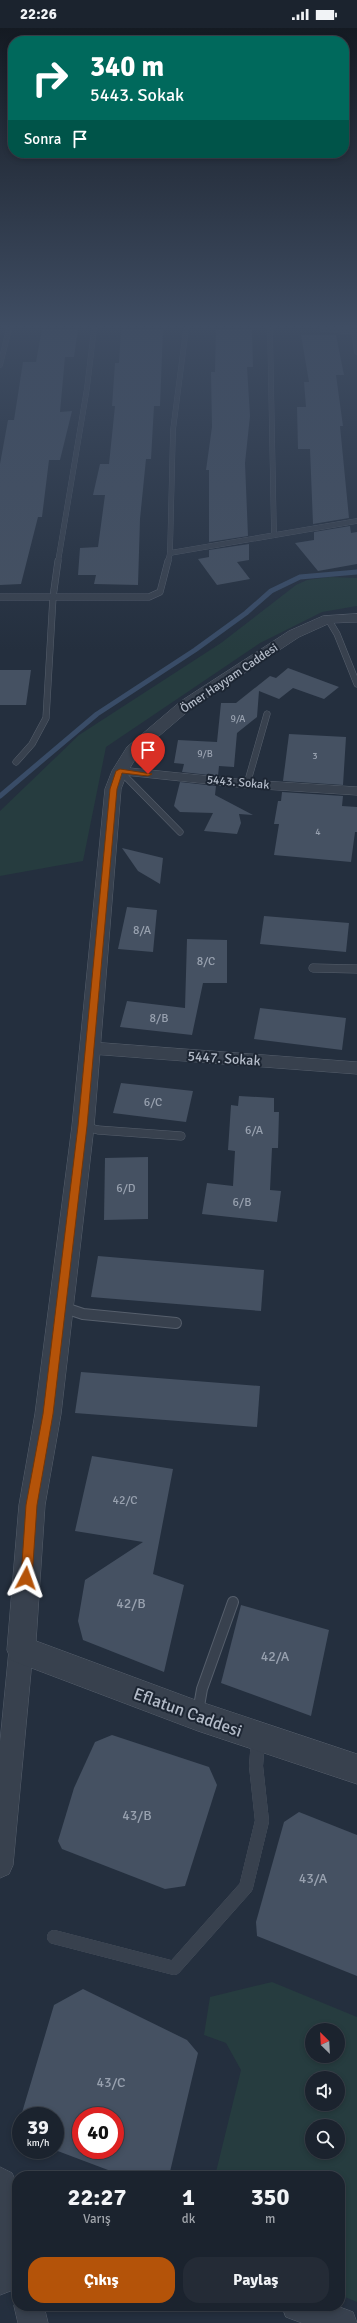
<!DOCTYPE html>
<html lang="tr">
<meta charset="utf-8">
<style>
:root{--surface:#1b232e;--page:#242b36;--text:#f1f3f6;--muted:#a0a4aa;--line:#39404a;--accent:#b45309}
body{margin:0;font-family:Signika,sans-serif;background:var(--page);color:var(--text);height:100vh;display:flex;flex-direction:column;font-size:15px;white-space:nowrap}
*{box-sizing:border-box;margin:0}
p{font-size:13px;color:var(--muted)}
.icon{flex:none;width:22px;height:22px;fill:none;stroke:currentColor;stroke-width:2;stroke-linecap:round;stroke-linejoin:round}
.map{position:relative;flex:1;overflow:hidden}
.sheet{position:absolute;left:12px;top:2143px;width:333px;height:140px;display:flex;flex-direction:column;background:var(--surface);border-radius:16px;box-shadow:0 2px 6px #0003,0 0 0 1px var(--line)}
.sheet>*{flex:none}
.hud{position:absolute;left:8px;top:8px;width:341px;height:122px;border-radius:16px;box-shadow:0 2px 6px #0003,0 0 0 1px var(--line);background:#00695c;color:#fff;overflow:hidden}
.needle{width:26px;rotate:336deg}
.controls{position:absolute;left:305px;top:1995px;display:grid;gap:8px}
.controls a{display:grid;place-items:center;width:40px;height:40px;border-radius:50%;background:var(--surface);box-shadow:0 2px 6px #0003,0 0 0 1px var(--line);font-size:20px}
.speed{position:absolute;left:12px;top:2079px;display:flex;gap:8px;font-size:20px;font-weight:700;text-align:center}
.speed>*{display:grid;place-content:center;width:52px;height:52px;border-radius:50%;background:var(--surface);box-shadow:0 2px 6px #0003,0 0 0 1px var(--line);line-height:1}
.speed small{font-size:10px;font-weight:400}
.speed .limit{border:6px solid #d22;background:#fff;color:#111}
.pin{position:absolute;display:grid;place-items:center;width:34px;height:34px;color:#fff;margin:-41px -17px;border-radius:50% 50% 50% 0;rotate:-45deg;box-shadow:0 0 4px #0007}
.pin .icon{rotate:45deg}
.me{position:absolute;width:44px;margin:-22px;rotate:4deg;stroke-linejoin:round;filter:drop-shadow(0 0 3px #0008)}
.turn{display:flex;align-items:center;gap:14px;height:84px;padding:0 16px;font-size:18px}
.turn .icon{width:52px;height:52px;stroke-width:2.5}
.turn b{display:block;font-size:28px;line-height:34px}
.then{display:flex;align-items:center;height:38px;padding:0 16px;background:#0003;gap:8px;font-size:15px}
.eta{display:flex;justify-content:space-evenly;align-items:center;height:68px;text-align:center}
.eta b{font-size:24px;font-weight:700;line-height:28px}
.cta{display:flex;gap:8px;margin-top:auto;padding:8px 16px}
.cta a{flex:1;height:46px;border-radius:16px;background:var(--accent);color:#fff;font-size:16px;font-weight:700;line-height:46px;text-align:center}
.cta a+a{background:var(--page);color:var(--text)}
.status{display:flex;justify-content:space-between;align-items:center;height:28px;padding:0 20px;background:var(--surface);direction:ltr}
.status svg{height:11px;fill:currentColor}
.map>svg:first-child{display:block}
</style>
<div class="status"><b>22:26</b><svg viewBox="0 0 49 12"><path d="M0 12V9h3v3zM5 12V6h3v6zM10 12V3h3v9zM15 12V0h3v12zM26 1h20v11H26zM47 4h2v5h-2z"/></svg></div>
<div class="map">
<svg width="357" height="2295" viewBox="0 0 357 2295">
<rect width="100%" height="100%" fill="#242f3e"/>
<g fill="#263c3f" fill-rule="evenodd">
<path d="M330 549 357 550V578L322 584 260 615 106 719 83 833 0 848V783L79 707 221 615 296 557 307 552Z"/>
<path d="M272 1954 357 1989V2274L340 2267V2148H215L241 2042 226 2015 204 2007 210 1969ZM312 2002H338V2028H312ZM312 2050H338V2076H312ZM312 2098H338V2124H312Z"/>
</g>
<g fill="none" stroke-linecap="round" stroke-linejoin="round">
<path stroke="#394c67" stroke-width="5" d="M0 768 97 686 195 622 246 585 271 563 300 549 357 544"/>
</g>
<g fill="#455162" fill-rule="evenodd">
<path d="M42 301H78L74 329H65L60 384 72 383 60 432H49L42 489H38L21 556 0 557V436L8 392H14L23 334H36Z"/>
<path d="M121 301H163L160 378H154L151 431H146L140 491 138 557 94 556 96 547H78L80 520 98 519 105 467H93L100 436H109L115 378H112L115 335H119Z"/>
<path d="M216 301H252L253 339H247L250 388 245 435 248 508 209 514V442H206L212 399 211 344H215Z"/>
<path d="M301 307H336L344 347H336L343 398H340L349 490 313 496 310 421H298L297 379H306L304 354H309Z"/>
<path d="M350 498 351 505 357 504V536L318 543 295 515 314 512V504Z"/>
<path d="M249 516V532L237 534 250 551 217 557 198 531 209 529V522Z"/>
<path d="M288 640 339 659 324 671 293 660 279 671 259 663 257 689 237 705 234 739 219 738 218 748 182 744 184 736 174 735 178 712 217 714 221 675H236L270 648 276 650Z"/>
<path d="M0 642H31L26 677H0Z"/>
<path d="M289 706 346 709 343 757 283 753Z"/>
<path d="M180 754 216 758 215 767 253 787 239 786 241 795 237 806 204 803 213 785 180 784 174 778Z"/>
<path d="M282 764 343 768 342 778 357 779V804H355L351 834 274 827 279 796H274L278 773H281Z"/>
<path d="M122 820 163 830 160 856 138 843Z"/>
<path d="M127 879 157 882 153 924 118 921Z"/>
<path d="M264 888 349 895 346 924 260 916Z"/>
<path d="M187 911 227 912V955H203L192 1007 120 999 127 973 185 980Z"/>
<path d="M260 980 346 990 342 1022 254 1011Z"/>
<path d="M121 1055 193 1063 186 1094 113 1085Z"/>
<path d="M239 1068 274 1070V1084H279L278 1120H272L270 1162 281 1163 277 1194 202 1186 207 1155 233 1158 235 1123 228 1122 231 1077 238 1078Z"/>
<path d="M148 1129V1191L104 1192 105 1130Z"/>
<path d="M98 1228 264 1242 261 1283 91 1269Z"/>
<path d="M81 1344 260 1358 257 1399 75 1385Z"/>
<path d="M92 1428 173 1441 153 1546 184 1557 164 1644 83 1612 78 1593 85 1552 143 1514 75 1503Z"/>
<path d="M241 1577 329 1602 311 1688 221 1655Z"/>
<path d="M112 1707 209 1739 217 1757 185 1858 165 1861 62 1821 58 1813 74 1760 95 1714Z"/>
<path d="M299 1784 357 1807V1948L257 1908 256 1894 284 1794Z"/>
<path d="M83 1961 187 2012 198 2025 169 2148H124L55 2122V2088H21L54 1977ZM81 2088H115V2122H81Z"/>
</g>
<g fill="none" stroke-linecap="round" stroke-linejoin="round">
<defs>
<g id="service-far4">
<path d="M270 301 274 507"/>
<path d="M323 301 357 304"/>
<path d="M354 304 357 324"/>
<path d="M0 337 9 301"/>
<path d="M170 525 357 493"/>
<path d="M58 534 87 360 94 301"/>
<path d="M168 534 170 525 173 402 186 301"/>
</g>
<g id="service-far3">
<path d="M0 569H149L160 564 168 533"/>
<path d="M328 591 337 606 357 656"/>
<path d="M16 734 32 716 46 690 53 569 58 533"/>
<path d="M120 743 180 804"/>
<path d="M247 756 267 686"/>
</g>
<g id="service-far2">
<path d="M313 940 357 941"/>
<path d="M83 1098 98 1102 181 1108"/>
</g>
<g id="service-far1">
<path d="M62 1279 83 1286 176 1295"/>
<path d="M198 1684 202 1661 233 1574"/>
</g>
<path id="service" d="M54 1909 174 1940 246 1859 262 1793 256 1738 258 1712"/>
<g id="minor">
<path d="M120 739 247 752 357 759V767L247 760 115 746 113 743 115 740Z"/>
<path d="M91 1014 357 1034V1046L91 1026 85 1024 83 1020 85 1016Z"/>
<path d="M21 1611 29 1614 33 1622 13 1837 9 1846 0 1850V1714L9 1622 13 1614Z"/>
<path d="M17 2271V2278H44L48 2295H18L14 2278Z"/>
<path d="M282 2278H337L353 2284 357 2295H302L286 2289Z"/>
</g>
<g id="tertiary">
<path d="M357 586V594L330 595 299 609 193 679 139 725 128 743 121 761 94 1098 61 1386 45 1477 36 1613 198 1673 357 1726V1756L198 1703 21 1636 11 1632 7 1622 19 1477 35 1386 72 1098 105 761 112 743 127 719 181 673 289 603 323 588Z"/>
<path d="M0 2139 12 2145 17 2156V2254L13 2262 0 2267Z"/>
</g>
</defs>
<use href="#service-far4" stroke="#565f6c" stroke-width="5.5"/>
<use href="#service-far3" stroke="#565f6c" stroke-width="7"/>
<use href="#service-far2" stroke="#565f6c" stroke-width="9"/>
<use href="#service-far1" stroke="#565f6c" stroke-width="12"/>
<use href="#service" stroke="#565f6c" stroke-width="14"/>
<use href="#minor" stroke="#565f6c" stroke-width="1"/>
<use href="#tertiary" stroke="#565f6c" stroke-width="1"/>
<use href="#service-far4" stroke="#38414e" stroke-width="5"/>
<use href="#service-far3" stroke="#38414e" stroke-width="6"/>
<use href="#service-far2" stroke="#38414e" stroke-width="8"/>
<use href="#service-far1" stroke="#38414e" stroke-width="10"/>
<use href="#service" stroke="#38414e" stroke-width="14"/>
<use href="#minor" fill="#38414e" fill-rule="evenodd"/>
<use href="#tertiary" fill="#38414e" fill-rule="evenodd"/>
</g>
<linearGradient id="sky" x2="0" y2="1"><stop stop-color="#141a22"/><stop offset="0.48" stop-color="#3f4d63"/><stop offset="1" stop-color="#3f4d63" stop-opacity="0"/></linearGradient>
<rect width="357" height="622" fill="url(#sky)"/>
<path fill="#b45309" stroke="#753606" d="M120 741 152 746 148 748 122 745 117 761 87 1098 53 1386 37 1477 32 1550 26 1555 21 1550 26 1477 43 1386 78 1098 110 761 116 743Z"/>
<g text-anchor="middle" stroke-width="4" stroke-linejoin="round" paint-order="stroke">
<g font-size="10" fill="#98a1af">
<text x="238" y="694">9/A</text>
<text x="205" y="729">9/B</text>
<text x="315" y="731">3</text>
<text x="318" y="807">4</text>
</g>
<g font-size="12" fill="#b4bcc9" stroke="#1d2633">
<text transform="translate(229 650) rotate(-34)" y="4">Ömer Hayyam Caddesi</text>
<text transform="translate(238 754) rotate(5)" y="4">5443. Sokak</text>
</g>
<g font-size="12" fill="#98a1af">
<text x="142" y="906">8/A</text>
<text x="206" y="937">8/C</text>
<text x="159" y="994">8/B</text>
<text x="153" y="1078">6/C</text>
<text x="254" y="1106">6/A</text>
<text x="126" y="1164">6/D</text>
<text x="242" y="1178">6/B</text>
<text x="125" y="1476">42/C</text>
</g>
<g font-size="14" fill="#b4bcc9" stroke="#1d2633">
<text transform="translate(224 1030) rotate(4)" y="5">5447. Sokak</text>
</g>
<g font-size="14" fill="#98a1af">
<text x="131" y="1580">42/B</text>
<text x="275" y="1633">42/A</text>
<text x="137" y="1792">43/B</text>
<text x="313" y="1855">43/A</text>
<text x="111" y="2059">43/C</text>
</g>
<g font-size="17" fill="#b4bcc9" stroke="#1d2633">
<text transform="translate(188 1684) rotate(20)" y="6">Eflatun Caddesi</text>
</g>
</g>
</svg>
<div class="controls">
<a><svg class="needle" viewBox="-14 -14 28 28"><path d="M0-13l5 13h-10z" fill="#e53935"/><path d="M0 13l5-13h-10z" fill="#a0a4aa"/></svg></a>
<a><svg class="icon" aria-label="sound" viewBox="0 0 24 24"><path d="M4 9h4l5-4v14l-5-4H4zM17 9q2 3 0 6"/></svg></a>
<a><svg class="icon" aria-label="search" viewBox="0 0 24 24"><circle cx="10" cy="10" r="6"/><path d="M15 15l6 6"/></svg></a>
</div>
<div class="speed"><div>39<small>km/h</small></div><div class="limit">40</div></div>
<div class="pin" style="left:148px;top:746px;background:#d93025"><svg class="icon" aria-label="arrive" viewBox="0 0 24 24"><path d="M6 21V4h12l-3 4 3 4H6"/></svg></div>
<svg class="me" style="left:26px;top:1550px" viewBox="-20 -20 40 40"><path d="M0-17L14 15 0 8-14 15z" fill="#b45309" stroke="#fff" stroke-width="4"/></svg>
<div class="hud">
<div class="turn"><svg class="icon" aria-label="right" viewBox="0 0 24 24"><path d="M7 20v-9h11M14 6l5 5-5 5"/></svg><div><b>340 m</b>5443. Sokak</div></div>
<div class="then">Sonra<svg class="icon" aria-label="arrive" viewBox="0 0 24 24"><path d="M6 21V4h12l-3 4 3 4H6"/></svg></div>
</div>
<section class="sheet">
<div class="eta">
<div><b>22:27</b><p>Varış</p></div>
<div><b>1</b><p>dk</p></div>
<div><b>350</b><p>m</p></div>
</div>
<div class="cta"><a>Çıkış</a><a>Paylaş</a></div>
</section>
</div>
